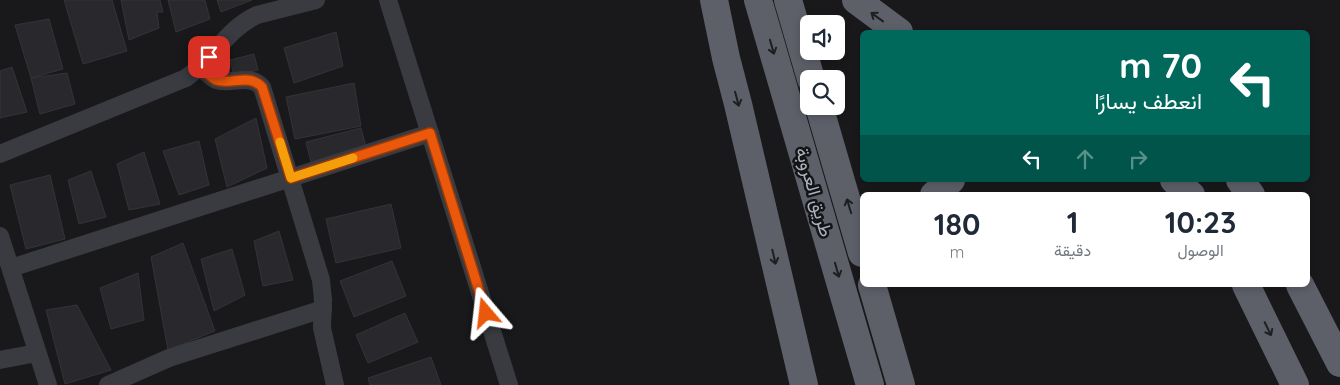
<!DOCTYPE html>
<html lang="ar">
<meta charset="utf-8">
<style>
:root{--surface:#fff;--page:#f6f6f7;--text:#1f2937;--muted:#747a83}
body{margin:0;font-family:Quicksand,Vazirmatn,sans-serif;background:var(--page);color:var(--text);direction:rtl;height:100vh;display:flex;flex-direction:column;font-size:19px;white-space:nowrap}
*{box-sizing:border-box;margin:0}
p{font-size:16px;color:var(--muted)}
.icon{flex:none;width:28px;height:28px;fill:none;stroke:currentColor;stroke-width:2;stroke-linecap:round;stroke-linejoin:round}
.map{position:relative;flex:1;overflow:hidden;direction:ltr}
.sheet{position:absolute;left:860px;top:192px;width:450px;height:95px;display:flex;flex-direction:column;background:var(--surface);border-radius:8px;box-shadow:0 2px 8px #0003;direction:rtl}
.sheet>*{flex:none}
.top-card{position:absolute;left:860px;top:30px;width:450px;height:152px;border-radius:8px;box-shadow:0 2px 8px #0003;direction:rtl;background:#00695c;color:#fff;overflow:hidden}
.buttons{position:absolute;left:800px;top:15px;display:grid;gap:10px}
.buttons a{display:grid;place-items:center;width:45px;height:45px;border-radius:8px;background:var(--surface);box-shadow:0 2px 8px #0003;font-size:25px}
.pin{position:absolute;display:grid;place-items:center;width:42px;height:42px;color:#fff;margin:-21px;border-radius:10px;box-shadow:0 2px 8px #0006}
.me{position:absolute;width:55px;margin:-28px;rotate:343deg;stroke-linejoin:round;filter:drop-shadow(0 0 4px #0008)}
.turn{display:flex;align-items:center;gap:18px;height:105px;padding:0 25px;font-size:22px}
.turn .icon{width:65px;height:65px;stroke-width:2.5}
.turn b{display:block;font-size:35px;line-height:42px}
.lanes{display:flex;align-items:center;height:48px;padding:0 25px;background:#0003;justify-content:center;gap:25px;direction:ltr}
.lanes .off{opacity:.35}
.eta{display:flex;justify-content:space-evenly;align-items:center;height:85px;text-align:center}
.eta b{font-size:30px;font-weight:700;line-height:35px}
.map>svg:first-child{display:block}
</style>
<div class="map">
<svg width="1340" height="385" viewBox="0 0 1340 385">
<rect width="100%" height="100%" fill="#19191b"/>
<g fill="#29292d" stroke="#333338">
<path d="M64 0H112L127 51 83 64Z"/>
<path d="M121 0H160L163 12H157L159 28 129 40Z"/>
<path d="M168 0H205L210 19 176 32Z"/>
<path d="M217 0H252L221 12Z"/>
<path d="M49 19 63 69 31 78 15 25Z"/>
<path d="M336 32 343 66 294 83 284 48Z"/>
<path d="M254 54 258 70 234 76 230 60Z"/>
<path d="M12 67 27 112 0 118V71Z"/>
<path d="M67 73 75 104 40 114 31 78Z"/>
<path d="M354 83 361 126 295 139 286 97Z"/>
<path d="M256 118 267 168 227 187 215 139Z"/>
<path d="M361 128 366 147 311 162 306 142Z"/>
<path d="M199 141 209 185 179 195 163 151Z"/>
<path d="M144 152 160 204 129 210 117 164Z"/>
<path d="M91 171 106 217 79 224 68 180Z"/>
<path d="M50 175 65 239 26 249 10 185Z"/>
<path d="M391 204 401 248 336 263 326 219Z"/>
<path d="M279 231 293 280 263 286 254 241Z"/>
<path d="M183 243 215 331 168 350 151 257Z"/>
<path d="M232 249 245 295 214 311 201 259Z"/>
<path d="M392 261 406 296 354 317 340 281Z"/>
<path d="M138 273 144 320 111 329 100 288Z"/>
<path d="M77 305 111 370 65 384 46 310Z"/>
<path d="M405 313 418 342 368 363 356 335Z"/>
<path d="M431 357 441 385H370L368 378Z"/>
</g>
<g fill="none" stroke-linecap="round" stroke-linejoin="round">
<g stroke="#393b41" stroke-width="18">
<path d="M388 0 509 385"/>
<path d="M200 67C205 71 210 77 216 80 232 85 249 73 262 87L321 280 323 300 322 328 335 385"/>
<path d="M0 154 186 78C214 59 225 30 257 15L316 0"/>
<path d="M0 236 48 385"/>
<path d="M11 268 430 133"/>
<path d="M0 360 37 353"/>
<path d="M108 385 169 358 323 309"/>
</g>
<g stroke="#5d6069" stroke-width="28">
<path d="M714 0 726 58 738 104 804 385"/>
<path d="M758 0 870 385"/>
<path d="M788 0 811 79"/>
<path d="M856 0 899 32"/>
<path d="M819 106 862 253"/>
<path d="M1174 180 1191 195"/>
<path d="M1240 180 1251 195"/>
<path d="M934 195 951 180"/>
<path d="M872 285 901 385"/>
<path d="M1246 285 1295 385"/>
<path d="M1300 285 1340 363"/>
</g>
</g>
<defs><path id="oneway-shaft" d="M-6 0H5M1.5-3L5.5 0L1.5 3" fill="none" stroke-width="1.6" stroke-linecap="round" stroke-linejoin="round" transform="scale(1.25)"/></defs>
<g stroke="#1f1f22">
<use href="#oneway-shaft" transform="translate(877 17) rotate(-144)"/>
<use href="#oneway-shaft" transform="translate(772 47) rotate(74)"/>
<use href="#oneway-shaft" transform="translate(737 99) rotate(75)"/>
<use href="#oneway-shaft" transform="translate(849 206) rotate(-107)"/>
<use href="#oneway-shaft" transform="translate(774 257) rotate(77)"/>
<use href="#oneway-shaft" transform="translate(837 270) rotate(74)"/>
<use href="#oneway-shaft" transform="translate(1268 329) rotate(64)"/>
</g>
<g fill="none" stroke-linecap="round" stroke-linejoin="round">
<defs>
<path id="route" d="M209 57 200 67C205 71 210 77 216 80 232 85 249 73 262 87L291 178 430 133 486 313"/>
</defs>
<use href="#route" stroke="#983908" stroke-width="12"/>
<use href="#route" stroke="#ea580c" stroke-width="9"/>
<path stroke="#f59e0b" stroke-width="9" d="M280 142 291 178 353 158"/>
</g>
<g text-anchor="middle" stroke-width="5" stroke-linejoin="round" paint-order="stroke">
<g font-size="18" fill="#aab0bc" stroke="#141416">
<text transform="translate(814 192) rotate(74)" y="6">طريق العروبة</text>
</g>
</g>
</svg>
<div class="buttons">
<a><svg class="icon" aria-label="sound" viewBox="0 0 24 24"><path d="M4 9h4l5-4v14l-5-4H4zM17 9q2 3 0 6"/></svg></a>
<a><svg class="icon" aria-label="search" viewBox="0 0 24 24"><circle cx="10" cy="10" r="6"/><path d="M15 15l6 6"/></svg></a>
</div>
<div class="pin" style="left:209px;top:57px;background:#d93025"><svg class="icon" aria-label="arrive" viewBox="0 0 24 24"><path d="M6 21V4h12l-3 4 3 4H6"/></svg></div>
<svg class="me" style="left:486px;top:313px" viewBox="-20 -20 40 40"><path d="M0-17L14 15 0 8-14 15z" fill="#ea580c" stroke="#fff" stroke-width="4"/></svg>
<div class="top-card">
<div class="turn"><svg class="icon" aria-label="left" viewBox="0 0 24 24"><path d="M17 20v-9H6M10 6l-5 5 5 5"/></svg><div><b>70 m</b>انعطف يسارًا</div></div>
<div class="lanes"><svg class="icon" aria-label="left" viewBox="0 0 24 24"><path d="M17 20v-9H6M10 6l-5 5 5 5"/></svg><svg class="icon off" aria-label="ahead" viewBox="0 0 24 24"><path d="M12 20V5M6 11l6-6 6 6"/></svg><svg class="icon off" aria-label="right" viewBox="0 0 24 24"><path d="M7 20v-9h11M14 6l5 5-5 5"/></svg></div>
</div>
<section class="sheet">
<div class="eta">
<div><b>10:23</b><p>الوصول</p></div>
<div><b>1</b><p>دقيقة</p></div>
<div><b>180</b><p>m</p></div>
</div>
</section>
</div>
